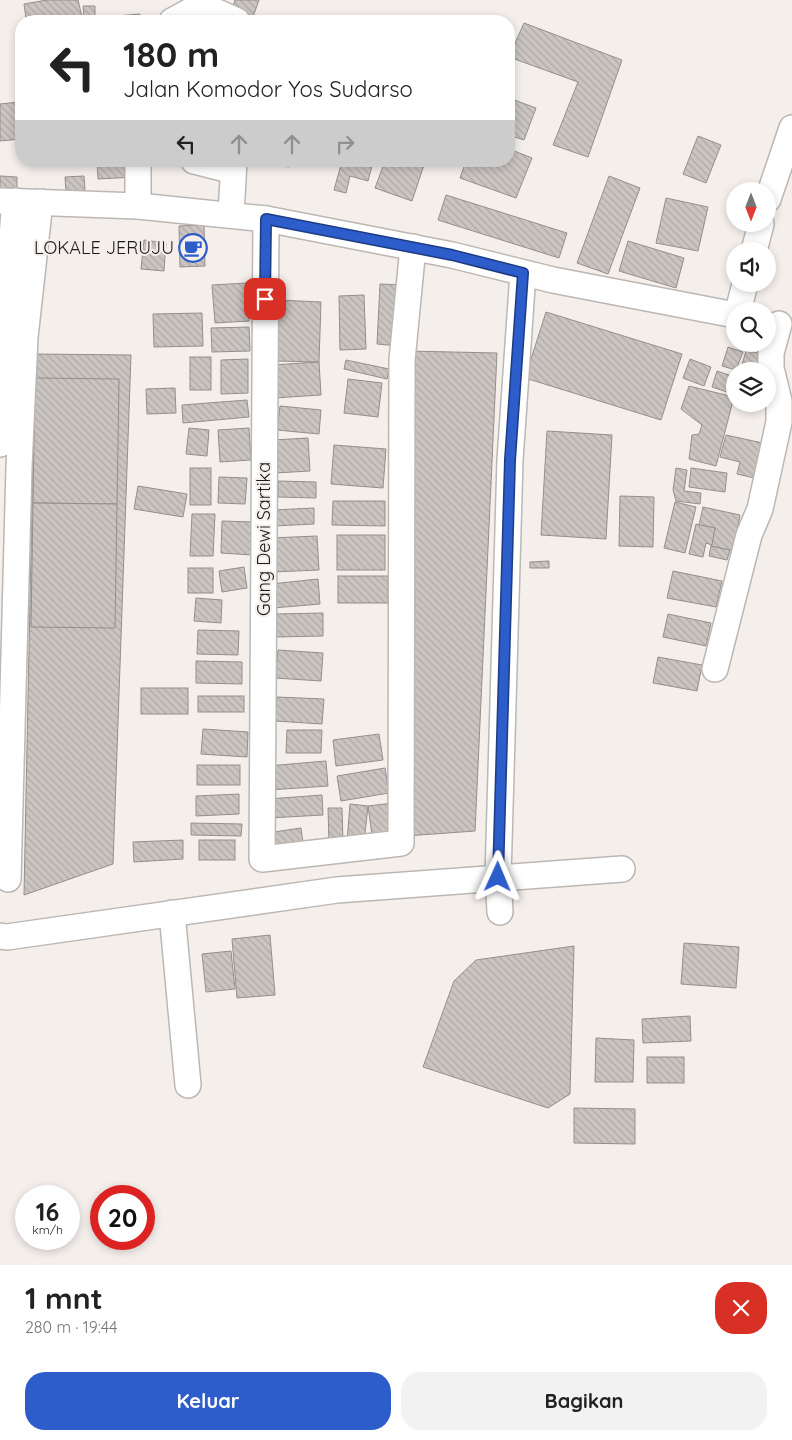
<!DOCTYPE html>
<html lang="id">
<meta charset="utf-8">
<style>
:root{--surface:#fff;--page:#f2f2f2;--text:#222;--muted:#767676;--accent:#2d5ccb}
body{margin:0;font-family:Quicksand,sans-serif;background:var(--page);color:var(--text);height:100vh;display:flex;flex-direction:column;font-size:19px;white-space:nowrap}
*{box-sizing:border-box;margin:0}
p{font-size:16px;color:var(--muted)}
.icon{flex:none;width:28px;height:28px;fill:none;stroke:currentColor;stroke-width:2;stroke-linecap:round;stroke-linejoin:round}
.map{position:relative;height:1265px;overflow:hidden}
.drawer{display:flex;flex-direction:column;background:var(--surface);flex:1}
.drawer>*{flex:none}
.hud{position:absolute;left:15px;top:15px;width:500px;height:152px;border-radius:20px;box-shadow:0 2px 8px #0003;background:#fff;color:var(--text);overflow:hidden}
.needle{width:32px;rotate:180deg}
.controls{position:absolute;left:726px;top:182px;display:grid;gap:10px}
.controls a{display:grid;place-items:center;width:50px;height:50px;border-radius:50%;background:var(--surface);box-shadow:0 2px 8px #0003;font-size:25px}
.speed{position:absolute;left:15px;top:1185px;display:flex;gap:10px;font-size:25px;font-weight:700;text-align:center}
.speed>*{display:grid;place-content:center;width:65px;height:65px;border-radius:50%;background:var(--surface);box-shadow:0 2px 8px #0003;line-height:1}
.speed small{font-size:12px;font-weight:400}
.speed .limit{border:8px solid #d22;background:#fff;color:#111}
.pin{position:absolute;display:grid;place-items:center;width:42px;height:42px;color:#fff;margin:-21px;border-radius:10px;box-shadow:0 2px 8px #0006}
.me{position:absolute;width:55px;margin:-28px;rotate:1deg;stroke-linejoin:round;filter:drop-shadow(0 0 4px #0008)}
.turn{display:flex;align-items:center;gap:18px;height:105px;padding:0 25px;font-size:22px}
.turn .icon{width:65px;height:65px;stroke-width:2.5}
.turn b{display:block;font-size:35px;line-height:42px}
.lanes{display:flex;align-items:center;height:48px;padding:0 25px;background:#0003;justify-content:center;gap:25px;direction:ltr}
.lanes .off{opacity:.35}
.round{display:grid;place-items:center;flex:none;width:52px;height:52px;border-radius:20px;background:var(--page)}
.summary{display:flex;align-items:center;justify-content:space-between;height:85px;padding:0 25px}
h1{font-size:30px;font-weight:700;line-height:38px}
.button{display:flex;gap:10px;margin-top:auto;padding:10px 25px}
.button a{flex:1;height:58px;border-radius:20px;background:var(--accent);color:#fff;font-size:20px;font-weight:700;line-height:58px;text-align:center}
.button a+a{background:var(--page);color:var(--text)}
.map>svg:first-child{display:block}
</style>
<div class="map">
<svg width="792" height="1265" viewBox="0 0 792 1265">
<defs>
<pattern id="building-back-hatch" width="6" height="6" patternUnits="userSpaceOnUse" patternTransform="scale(1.25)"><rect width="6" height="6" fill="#cbc5c2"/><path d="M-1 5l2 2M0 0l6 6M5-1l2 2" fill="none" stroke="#aea9a6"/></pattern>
</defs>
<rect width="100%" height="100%" fill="#f5efec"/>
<g fill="url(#building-back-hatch)" stroke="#948f8c">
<path d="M47 0H78L82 17 65 21H38L37 16 26 18 24 4Z"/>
<path d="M235 0H259L253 17 232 9Z"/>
<path d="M83 6H95V17L84 18Z"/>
<path d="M140 14V21H92V18Z"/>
<path d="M524 23 622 60 588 157 553 145 578 82 509 57Z"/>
<path d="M509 98 536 108 524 140 509 135Z"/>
<path d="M19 102 21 139 0 141V104Z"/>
<path d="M698 136 721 145 706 183 683 174Z"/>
<path d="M509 149 532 158 516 198 460 178 466 161H509Z"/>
<path d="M97 161H135L136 177 98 179Z"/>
<path d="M250 161H290L289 167Z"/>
<path d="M342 161 373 162 368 181 350 176 346 193 334 190Z"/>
<path d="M385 161 425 162 412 201 375 188Z"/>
<path d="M0 176 17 177V189H0Z"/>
<path d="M84 176 85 191 66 192 65 177Z"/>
<path d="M609 176 640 188 608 274 577 263Z"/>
<path d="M446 195 567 233 559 258 438 220Z"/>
<path d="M666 198 708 207 698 251 656 243Z"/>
<path d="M204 225 205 266 180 267 179 226Z"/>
<path d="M144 240 166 243 164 271 141 269Z"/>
<path d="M628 241 684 258 676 288 619 271Z"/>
<path d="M247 283 249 321 215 323 212 285Z"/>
<path d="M380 284 402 285 399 346 377 344Z"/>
<path d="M364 295 366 349 340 350 339 296Z"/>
<path d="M277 300 321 302 319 362 275 361Z"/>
<path d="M546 312 682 354 661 420 525 378Z"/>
<path d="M202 313 203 346 154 347 153 314Z"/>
<path d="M249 327 250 351 212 352 211 328Z"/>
<path d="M728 347 743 352 736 370 722 366Z"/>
<path d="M408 351 497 353 475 831 406 836Z"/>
<path d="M746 351 760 353 756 371H740Z"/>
<path d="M35 354 131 355 113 864 24 895Z"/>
<rect x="190" y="357" width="21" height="33"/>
<path d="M248 359V393L221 394V360Z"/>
<path d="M690 359 711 367 704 386 683 378Z"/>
<path d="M346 360 389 369 387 379 344 369Z"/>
<path d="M319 362 321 395 274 398 271 365Z"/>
<path d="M717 371 732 376 727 392 712 387Z"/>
<path d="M35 378 119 379 117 504 33 503Z"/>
<path d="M348 379 382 383 378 417 344 413Z"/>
<path d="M689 386 734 397 716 466 689 459 692 435 699 434 702 425 681 409Z"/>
<path d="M175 388 176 413 147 414 146 389Z"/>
<path d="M247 400 249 417 183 423 182 405Z"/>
<path d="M280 406 321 410 319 434 277 430Z"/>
<path d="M189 428 209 430 207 456 186 454Z"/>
<path d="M249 428 251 460 220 462 218 430Z"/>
<path d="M547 431 612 435 606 539 541 535Z"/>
<path d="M726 435 767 444 759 479 737 474 740 462 720 457Z"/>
<path d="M308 438 310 471 275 473 273 440Z"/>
<path d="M334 445 386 449 383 488 331 484Z"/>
<rect x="190" y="468" width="21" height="37"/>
<path d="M676 468 687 470 684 491 701 493 700 504 676 501 673 490Z"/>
<path d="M691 468 727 473 725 492 689 487Z"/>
<path d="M219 477 247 478 245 504 218 503Z"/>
<path d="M278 481 316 482V498L278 497Z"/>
<path d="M138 486 187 494 183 517 134 509Z"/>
<path d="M620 496 654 497 653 547 619 546Z"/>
<path d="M333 501H385V526L332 525Z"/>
<path d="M675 502 696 507 685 553 664 548Z"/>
<path d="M33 503 117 504 115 628 31 627Z"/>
<path d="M703 507 740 515 733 551 711 546 715 528 699 525Z"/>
<path d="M314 508V524L274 526 273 510Z"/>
<path d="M192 514H215L213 556H190Z"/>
<path d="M222 521 253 522 252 555 221 553Z"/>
<path d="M696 524 715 528 712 545 706 543 703 557 689 554Z"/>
<rect x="337" y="535" width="48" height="35"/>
<path d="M317 536 319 570 272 572 270 538Z"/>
<path d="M711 546 730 550 727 560 709 556Z"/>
<path d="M549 561V568H530V562Z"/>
<path d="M244 567 247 588 222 592 219 571Z"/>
<rect x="188" y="568" width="25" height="25"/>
<path d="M673 571 722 581 716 607 667 598Z"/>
<rect x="338" y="576" width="50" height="27"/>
<path d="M318 579 320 604 273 608 271 584Z"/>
<path d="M196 598 222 600 221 623 194 621Z"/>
<path d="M323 613V636L276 637 275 614Z"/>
<path d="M668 614 711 623 706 646 663 637Z"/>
<path d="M198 630 239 631 238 655 197 654Z"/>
<path d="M278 650 323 653 321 681 275 678Z"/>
<path d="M658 657 702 665 697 691 653 683Z"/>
<path d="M196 661 242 662V684L196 683Z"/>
<rect x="141" y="688" width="47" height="26"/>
<rect x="198" y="696" width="46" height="16"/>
<path d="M277 697 324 699 322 724 275 721Z"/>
<path d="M203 729 248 732 247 757 201 754Z"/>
<path d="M287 730H322L321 753H286Z"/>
<path d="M379 734 383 760 336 766 333 740Z"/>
<path d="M326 761 328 786 269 790 267 766Z"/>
<rect x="197" y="765" width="43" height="20"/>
<path d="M385 768 389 793 341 801 337 776Z"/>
<path d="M239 794V814L196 816V796Z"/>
<path d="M322 795 323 815 269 818 268 799Z"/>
<path d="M393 803 398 832 372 835 368 806Z"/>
<path d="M350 804 368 806 364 842 347 841Z"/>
<path d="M328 808H342L343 843H329Z"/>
<path d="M191 823 242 824 241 836 191 835Z"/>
<path d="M301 828 304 850 270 856 267 833Z"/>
<path d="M183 840V859L134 862 133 842Z"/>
<rect x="199" y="840" width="36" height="20"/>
<path d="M270 935 275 995 237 998 232 939Z"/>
<path d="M684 943 739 947 736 988 681 984Z"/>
<path d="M574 946 570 1094 548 1108 423 1067 454 981 476 960Z"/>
<path d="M231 951 235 989 206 992 202 954Z"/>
<path d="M690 1016 691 1041 643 1043 642 1019Z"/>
<path d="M596 1038 634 1040 633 1082H595Z"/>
<rect x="647" y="1057" width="37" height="26"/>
<path d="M574 1108 635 1109V1144L574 1143Z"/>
</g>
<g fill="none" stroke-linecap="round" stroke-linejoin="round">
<defs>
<g id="minor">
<path d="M172 21 194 9 217 12 237 21"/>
<path d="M194 161 233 171"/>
<path d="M768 199 792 128"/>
<path d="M0 201 138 206 266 219 452 255 553 280 735 315"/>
<path d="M138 206V161"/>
<path d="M231 215 234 161"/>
<path d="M266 219 262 859 401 843 402 360 413 247"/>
<path d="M754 251 761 224"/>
<path d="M738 311 745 284"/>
<path d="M0 444 5 318 15 201"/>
<path d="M715 669 749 535 760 509 779 422V401L771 368V353L779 324"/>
<path d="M8 879 19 467 25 337 40 202"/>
<path d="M500 912 498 877 510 460 523 273"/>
<path d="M172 913 188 1085"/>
<path d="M0 936 7 937 337 890 622 869"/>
</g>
</defs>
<use href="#minor" stroke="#bcb7b3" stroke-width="28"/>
<use href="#minor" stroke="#fff" stroke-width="25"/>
</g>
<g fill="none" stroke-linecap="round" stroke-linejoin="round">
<defs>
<path id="route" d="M265 299 266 219 452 255 523 273 510 460 498 877"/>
</defs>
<use href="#route" stroke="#1d3c84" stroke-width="12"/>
<use href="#route" stroke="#2d5ccb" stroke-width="9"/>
</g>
<defs>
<symbol id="cafe-ring" viewBox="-11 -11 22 22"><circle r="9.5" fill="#f5efec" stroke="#2d5ccb" stroke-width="1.5"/><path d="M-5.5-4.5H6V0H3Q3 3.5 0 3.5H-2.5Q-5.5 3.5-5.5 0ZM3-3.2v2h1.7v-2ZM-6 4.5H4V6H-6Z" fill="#2d5ccb"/></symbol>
</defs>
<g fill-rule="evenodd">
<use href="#cafe-ring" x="177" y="232" width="32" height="32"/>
</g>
<g text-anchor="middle" stroke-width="4" stroke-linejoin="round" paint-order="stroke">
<g font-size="18" fill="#1d1b1a" stroke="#f5efec" text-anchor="end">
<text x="174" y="254">LOKALE JERUJU</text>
</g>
<g font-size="18" fill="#1d1b1a" stroke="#f5efec">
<text transform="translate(264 539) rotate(-90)" y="6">Gang Dewi Sartika</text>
</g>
</g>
</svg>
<div class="controls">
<a><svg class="needle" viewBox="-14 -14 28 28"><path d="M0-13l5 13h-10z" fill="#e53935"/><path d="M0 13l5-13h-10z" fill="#767676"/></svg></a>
<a><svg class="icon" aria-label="sound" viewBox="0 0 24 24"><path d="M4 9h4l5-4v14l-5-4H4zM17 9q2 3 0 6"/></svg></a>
<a><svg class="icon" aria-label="search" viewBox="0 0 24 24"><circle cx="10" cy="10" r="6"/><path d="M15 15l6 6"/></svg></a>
<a><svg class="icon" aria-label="layers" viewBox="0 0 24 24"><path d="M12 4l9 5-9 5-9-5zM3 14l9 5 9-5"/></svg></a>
</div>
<div class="speed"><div>16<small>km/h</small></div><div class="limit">20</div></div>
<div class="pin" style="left:265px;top:299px;background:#d93025"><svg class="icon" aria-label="arrive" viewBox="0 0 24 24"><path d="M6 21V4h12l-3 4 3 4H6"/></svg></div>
<svg class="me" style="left:498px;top:877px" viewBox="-20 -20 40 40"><path d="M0-17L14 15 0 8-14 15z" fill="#2d5ccb" stroke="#fff" stroke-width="4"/></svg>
<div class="hud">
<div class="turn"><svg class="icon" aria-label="left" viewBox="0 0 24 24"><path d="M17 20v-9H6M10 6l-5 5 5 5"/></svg><div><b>180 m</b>Jalan Komodor Yos Sudarso</div></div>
<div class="lanes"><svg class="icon" aria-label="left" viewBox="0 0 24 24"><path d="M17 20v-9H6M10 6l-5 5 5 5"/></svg><svg class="icon off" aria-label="ahead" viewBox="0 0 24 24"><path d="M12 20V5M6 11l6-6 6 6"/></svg><svg class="icon off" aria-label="ahead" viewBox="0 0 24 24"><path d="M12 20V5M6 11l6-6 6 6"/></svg><svg class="icon off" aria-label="right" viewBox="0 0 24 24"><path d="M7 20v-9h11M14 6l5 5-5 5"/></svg></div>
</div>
</div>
<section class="drawer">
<div class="summary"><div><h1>1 mnt</h1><p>280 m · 19:44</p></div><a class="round" style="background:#d93025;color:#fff"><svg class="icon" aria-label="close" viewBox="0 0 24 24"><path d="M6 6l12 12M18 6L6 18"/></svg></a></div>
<div class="button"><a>Keluar</a><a>Bagikan</a></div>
</section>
